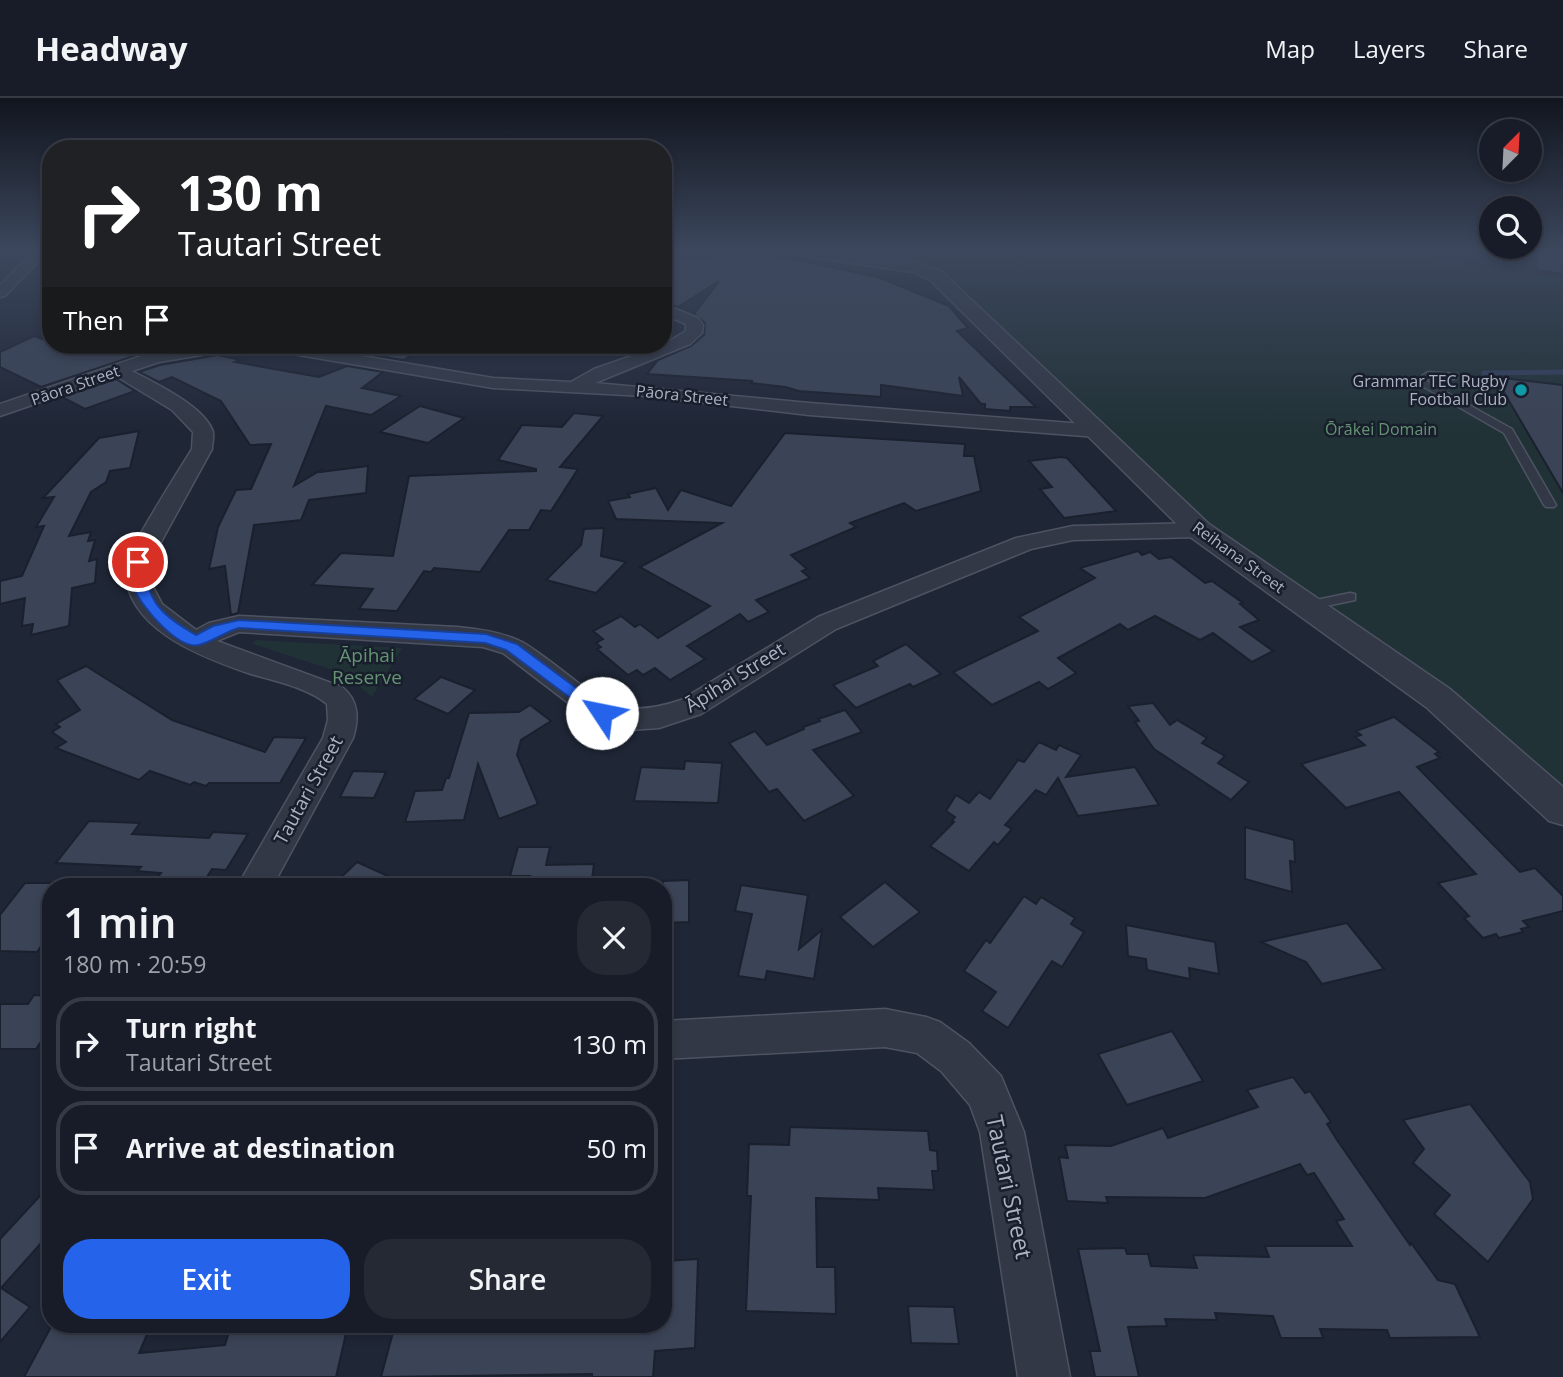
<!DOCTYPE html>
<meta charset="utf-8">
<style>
:root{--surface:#171c28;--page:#242934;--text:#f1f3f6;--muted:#9ea1a8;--line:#363a45;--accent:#2563eb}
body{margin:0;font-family:"Open Sans",sans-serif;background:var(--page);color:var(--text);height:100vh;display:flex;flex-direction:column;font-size:26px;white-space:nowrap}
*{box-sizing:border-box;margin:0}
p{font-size:23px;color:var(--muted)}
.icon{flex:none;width:38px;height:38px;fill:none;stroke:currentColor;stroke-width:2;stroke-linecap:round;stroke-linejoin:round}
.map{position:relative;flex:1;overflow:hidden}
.details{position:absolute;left:42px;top:780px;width:630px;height:455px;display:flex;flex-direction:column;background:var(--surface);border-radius:28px;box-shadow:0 4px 10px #0003,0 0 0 2px var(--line)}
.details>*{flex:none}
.banner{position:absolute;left:42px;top:42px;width:630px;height:214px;border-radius:28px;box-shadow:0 4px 10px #0003,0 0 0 2px var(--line);background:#202124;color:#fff;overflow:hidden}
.needle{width:46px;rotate:24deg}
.tools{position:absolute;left:1479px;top:21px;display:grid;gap:14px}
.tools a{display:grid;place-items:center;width:63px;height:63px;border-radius:50%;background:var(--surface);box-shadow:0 4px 10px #0003,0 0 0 2px var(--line);font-size:35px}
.pin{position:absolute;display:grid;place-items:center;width:60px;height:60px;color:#fff;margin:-30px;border:4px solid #fff;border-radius:50%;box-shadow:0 2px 7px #0007}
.me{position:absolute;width:77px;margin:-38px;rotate:304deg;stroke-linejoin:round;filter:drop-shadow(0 0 5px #0008)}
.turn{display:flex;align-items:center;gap:24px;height:147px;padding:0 21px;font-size:32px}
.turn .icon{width:91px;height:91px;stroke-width:2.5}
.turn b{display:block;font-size:49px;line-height:60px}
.then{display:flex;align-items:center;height:66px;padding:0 21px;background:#0003;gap:14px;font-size:26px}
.round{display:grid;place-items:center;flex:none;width:74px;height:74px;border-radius:28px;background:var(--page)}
.headline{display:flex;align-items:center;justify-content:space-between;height:119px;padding:0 21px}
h1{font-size:42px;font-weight:600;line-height:52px}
.action{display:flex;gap:14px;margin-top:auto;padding:14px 21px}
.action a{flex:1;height:80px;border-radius:28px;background:var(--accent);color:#fff;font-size:28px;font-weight:600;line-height:80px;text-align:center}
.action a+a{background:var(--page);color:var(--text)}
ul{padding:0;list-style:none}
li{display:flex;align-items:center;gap:21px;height:94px;margin:0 14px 10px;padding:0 7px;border:4px solid var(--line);border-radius:28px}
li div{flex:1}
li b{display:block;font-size:26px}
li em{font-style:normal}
header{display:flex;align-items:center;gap:42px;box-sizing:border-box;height:98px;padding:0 35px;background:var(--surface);border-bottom:2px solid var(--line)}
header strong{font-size:33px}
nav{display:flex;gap:38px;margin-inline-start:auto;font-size:24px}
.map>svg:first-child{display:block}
</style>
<header>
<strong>Headway</strong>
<nav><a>Map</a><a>Layers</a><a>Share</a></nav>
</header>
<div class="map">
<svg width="1563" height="1279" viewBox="0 0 1563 1279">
<rect width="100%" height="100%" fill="#1f2636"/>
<g fill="#213237">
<path d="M810 151H1380L1427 156 1502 173 1563 180V689L1452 596 1221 438 944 174 918 165Z"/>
<path d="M256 542 402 550 372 599 345 576 253 546Z"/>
</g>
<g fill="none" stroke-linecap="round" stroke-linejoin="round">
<path stroke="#323f5d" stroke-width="5" d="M1484 275 1563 274"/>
</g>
<g fill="#3b4457" stroke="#1a202d" stroke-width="2">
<path d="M724 151H770L764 155 878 179 949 208 968 230 957 233 1036 309H1010V313L985 311V306H981L959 279 963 298 881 287V299L799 293 785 289 751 285 752 283 647 276 658 262 691 248 704 237 705 225 694 216 719 183 678 209 663 204V155L706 162 726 153Z"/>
<path d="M1535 151 1563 153V176L1537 172Z"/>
<path d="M34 238 51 244V247L80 256 106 247 176 248 149 253 41 289 0 269V254Z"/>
<path d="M384 247H430L403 262 367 256Z"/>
<path d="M218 257 240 262 235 264 319 279 347 268 383 274 362 290 401 298 371 317 326 308 294 388 321 372 320 374 368 368 366 395 309 402 301 422 254 427 238 515 231 517 225 468 209 471 218 429 236 392 251 391 271 346 250 347 221 303 172 279 159 284 139 274 160 267Z"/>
<path d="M1495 279 1563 287V395Z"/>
<path d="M116 281 135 293 85 311 62 299Z"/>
<path d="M420 308 464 320 428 345 380 334Z"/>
<path d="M574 315 603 318 560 369 578 371 551 413 541 412 529 432H509L480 474 434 470 431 474 424 473 397 513 359 511 373 491 312 487 341 455 393 458 409 378 536 373V371L498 362 522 327 562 329Z"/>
<path d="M139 333 130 370 110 373 106 384 91 394 69 438 91 434 88 443 95 442 89 463 97 461 95 485 72 490 69 528 31 537 33 526 22 528 25 500 0 506V483L22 478 44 428 36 429 54 399 43 400 99 340Z"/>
<path d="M785 335 965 346 964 358H974L981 393 916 413 904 405 850 425 856 429 791 457 807 471 802 473 810 480 756 502 769 514 748 524 740 516 687 548 705 561 670 582 655 570 643 577 637 572 628 577 597 551 601 549 596 545 603 541 593 533 621 518 635 529 640 526 658 540 710 508 640 469 722 425 616 421 608 403 630 399 628 396 656 390 668 412 681 392 731 408Z"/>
<path d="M1061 359 1067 360 1116 413 1064 420 1040 391 1052 389 1029 363Z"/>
<path d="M604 430 601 458 626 464 596 495 546 482 581 447 584 431Z"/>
<path d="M1138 453 1142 457 1150 454 1159 461 1171 459 1205 485 1212 483 1243 505 1240 506 1259 522 1240 529 1273 553 1252 564 1213 535 1200 542 1155 518 1128 532 1120 526 1058 560 1076 575 1048 591 1039 584 992 607 953 574 1038 533 1019 519 1095 480 1080 470Z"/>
<path d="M906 546 941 576 913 589 910 586 856 610 833 587 878 568 873 563Z"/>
<path d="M86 568 172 622 265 654 274 639 306 640 280 685H209L206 688 194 684 190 687 150 673 139 682 56 650 66 644 52 634 60 629 56 626 80 612 57 582Z"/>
<path d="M441 579 475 592 448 616 414 601Z"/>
<path d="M1153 605 1170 627 1177 622 1207 640 1202 645 1225 658 1218 665 1249 684 1231 702 1154 651 1135 624 1139 623 1128 608Z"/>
<path d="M530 607 551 623 521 642 517 657 538 706 499 721 478 666 464 722 405 724 415 693 442 692 446 680H449L469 615 519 614Z"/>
<path d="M845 612 862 634 813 652 854 698 804 723 777 691 769 694 729 645 755 633 767 647 804 631 803 629 820 623 818 621Z"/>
<path d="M1394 619 1439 654 1435 656 1440 660 1417 669 1520 774 1535 770 1563 798V813L1523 823 1529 829 1521 831 1523 834 1499 840 1496 836 1483 840 1464 820 1469 818 1438 785 1476 776 1399 694 1346 710 1301 666 1365 647 1355 639 1361 637 1356 633Z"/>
<path d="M1039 644 1056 652 1059 647 1081 657 1066 679 1135 669 1159 707 1078 718 1058 680 1046 697 1036 692 1005 727 1012 731 998 747 994 744 969 773 930 748 954 724 952 723 955 719 946 713 956 697 969 705 979 694 990 701 1018 662 1024 664Z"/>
<path d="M685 663 722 665 718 705 634 703 641 669 684 671Z"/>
<path d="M353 673 386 674 374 700 340 699Z"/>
<path d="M89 723 140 725 132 736 209 740 213 734 248 736 226 772 212 771 205 782 157 780 161 775 137 773 141 769 56 765Z"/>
<path d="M1245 729 1294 742 1295 764 1290 763 1292 794 1245 781Z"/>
<path d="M518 749H550L546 767 594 766 591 789H527L530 778H510Z"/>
<path d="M357 764 412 789H331Z"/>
<path d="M689 782V824L663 825V783Z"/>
<path d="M885 784 920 814 873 849 840 819Z"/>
<path d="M25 785H51V834L37 854 0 853V817Z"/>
<path d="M741 787 808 797 799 851 822 832 814 881 767 873 765 882 738 878 752 816 735 813Z"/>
<path d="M1024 798 1036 806 1041 799 1075 820 1071 826 1084 834 1062 869 1052 863 1008 930 982 913 996 894 964 873 986 842 990 845Z"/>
<path d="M1347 825 1384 871 1322 886 1306 864 1261 844Z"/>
<path d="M1126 827 1215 844 1219 876 1189 870 1190 881 1147 872 1146 861 1128 858Z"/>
<path d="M34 897 51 898V938H45L36 951H0V906H28Z"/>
<path d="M1172 933 1203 983 1127 1007 1098 956Z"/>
<path d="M1293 979 1305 995 1310 993 1331 1024 1327 1026 1337 1042 1410 1147 1411 1145 1438 1182 1455 1186 1480 1239 1390 1240 1387 1232 1320 1231 1323 1240H1281L1273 1218 1215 1215 1217 1222 1165 1221 1167 1228 1128 1229 1139 1279H1095L1090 1253H1100L1078 1151 1125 1150 1127 1156H1148L1151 1168 1197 1170 1193 1157 1269 1159 1265 1148H1352L1336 1123 1344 1121 1314 1075 1307 1077 1300 1066 1205 1100 1106 1099 1108 1105 1067 1103 1059 1059 1068 1060 1065 1047 1111 1048 1163 1030 1168 1040 1258 1009 1247 992Z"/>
<path d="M1470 1006 1530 1084 1533 1101 1488 1164 1434 1116 1450 1097 1413 1065 1424 1051 1403 1022Z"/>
<path d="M790 1029 928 1033 930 1052 937 1053 938 1073H932L934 1092 878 1090 879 1102 816 1100 817 1169H835L836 1216 746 1213 751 1098H747L749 1046 789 1047Z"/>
<path d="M51 1086V1134L1 1190 30 1209 0 1244V1141Z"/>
<path d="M698 1161 695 1250 655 1253 653 1279H592V1276L381 1279 395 1227H663V1163Z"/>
<path d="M908 1208 954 1209 959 1246 911 1245Z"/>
<path d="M52 1227H151L139 1255 225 1247 231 1227H348L336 1279H24Z"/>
</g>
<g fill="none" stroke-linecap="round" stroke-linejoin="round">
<defs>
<g id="service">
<path d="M1428 274 1457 276V280L1454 281 1430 280 1426 283 1512 331 1556 407 1554 409H1546L1544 407 1504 335 1417 285V281Z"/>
<path d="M1350 495 1355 496V502L1307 512 1300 508 1302 505Z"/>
</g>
<g id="minor">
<path d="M36 151H50L5 198 0 199V187Z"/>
<path d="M1414 151H1430L1423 155Z"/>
<path d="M663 206 698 220 703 227 702 235 690 246 595 285 809 305 1097 327 1107 333 1097 339 809 317 644 298 493 290 269 252 261 247H297L493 280 571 284 594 271 663 247 686 233V226L663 216Z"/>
<path d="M202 247H240L232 252 159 264 132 273C154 285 205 308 213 334 214 339 212 346 212 351L150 464 153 489 162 506 196 532 209 525 239 518 457 529C478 531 501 534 520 543 529 547 538 555 547 561 599 599 613 625 681 602L818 519 1016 440 1073 428 1199 425 1207 427 1210 432 1207 437 1199 439 1073 442 1031 451 836 531 701 616 659 630 630 632 592 623 503 555 483 549 239 534 217 543 342 589C359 603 359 620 353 640L272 789H237L323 640 328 622 327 606C307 589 273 583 248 575 201 559 120 529 126 466 128 452 181 369 192 351L193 334 172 312 116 278 0 318V306L150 255Z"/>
<path d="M885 911 926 919 940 924 969 945 1001 978 1024 1034 1070 1279H1018L980 1034 970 1007 941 973 917 955 885 949 663 961V923Z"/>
</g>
<path id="tertiary" d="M784 151C833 151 897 153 942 174L1209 426 1450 591 1563 689V727L1549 723 1426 609 1189 438 930 182 913 174 792 156Z"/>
</defs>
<use href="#service" stroke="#4d5362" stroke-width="3"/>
<use href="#minor" stroke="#4d5362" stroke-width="3"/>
<use href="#tertiary" stroke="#4d5362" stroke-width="3"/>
<use href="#service" fill="#323846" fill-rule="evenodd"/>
<use href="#minor" fill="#323846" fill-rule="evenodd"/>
<use href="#tertiary" fill="#323846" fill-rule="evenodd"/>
</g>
<linearGradient id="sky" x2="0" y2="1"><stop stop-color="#11151e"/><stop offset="0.46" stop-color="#3c475d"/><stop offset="1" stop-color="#3c475d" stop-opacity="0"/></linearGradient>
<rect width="1563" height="330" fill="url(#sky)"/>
<path fill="#2563eb" stroke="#184099" stroke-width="2" d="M138 460 144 464C147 505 162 517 196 537L213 528 239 522 486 536 517 546 610 615 607 619H596L506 552 485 545 239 530C225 534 212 544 199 547 178 552 142 509 134 491 131 483 132 473 132 464Z"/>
<circle fill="#0f9aa8" stroke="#181e2b" stroke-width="2.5" cx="1521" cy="292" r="7"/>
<g text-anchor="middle" stroke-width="5" stroke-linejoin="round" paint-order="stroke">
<g font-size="16" fill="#acb2c4" stroke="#181e2b" text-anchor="end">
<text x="1507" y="289">Grammar TEC Rugby<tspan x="1507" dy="18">Football Club</tspan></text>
</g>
<g font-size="16" fill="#acb2c4" stroke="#181e2b">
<text transform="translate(75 287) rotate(-19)" y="6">Pāora Street</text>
<text transform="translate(682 297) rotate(6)" y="6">Pāora Street</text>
<text transform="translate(1239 459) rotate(36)" y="6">Reihana Street</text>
</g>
<g font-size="16" fill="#649474" stroke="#181e2b">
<text x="1381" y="337">Ōrākei Domain</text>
</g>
<g font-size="19" fill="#649474" stroke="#181e2b">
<text x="367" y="564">Āpihai<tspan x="367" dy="22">Reserve</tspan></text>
</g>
<g font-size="19" fill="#acb2c4" stroke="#181e2b">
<text transform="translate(735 579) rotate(-32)" y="7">Āpihai Street</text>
<text transform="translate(308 692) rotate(-61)" y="7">Tautari Street</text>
</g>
<g font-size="23" fill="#acb2c4" stroke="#181e2b">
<text transform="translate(1009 1089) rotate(78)" y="8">Tautari Street</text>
</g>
</g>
</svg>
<div class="tools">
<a><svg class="needle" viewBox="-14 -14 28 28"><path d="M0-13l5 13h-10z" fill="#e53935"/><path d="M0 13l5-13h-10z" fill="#9ea1a8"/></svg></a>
<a><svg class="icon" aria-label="search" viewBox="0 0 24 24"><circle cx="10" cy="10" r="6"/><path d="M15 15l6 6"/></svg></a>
</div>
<div class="pin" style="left:138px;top:464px;background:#d93025"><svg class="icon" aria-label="arrive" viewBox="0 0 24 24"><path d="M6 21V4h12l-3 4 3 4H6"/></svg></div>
<svg class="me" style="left:602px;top:615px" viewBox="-20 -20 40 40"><circle r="19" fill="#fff"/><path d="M0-13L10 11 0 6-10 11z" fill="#2563eb"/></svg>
<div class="banner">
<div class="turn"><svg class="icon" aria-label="right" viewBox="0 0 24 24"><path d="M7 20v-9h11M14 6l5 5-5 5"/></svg><div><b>130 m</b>Tautari Street</div></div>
<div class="then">Then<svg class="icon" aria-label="arrive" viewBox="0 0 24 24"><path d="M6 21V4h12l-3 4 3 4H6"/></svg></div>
</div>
<section class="details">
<div class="headline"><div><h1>1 min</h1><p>180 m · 20:59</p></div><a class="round"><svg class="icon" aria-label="close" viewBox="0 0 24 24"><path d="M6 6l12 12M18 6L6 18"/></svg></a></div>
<ul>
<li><svg class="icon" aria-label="right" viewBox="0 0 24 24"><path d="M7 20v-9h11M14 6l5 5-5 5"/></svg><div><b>Turn right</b><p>Tautari Street</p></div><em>130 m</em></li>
<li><svg class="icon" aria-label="arrive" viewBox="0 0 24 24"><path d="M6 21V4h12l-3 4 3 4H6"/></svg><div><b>Arrive at destination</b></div><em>50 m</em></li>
</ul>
<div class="action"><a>Exit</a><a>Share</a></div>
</section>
</div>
